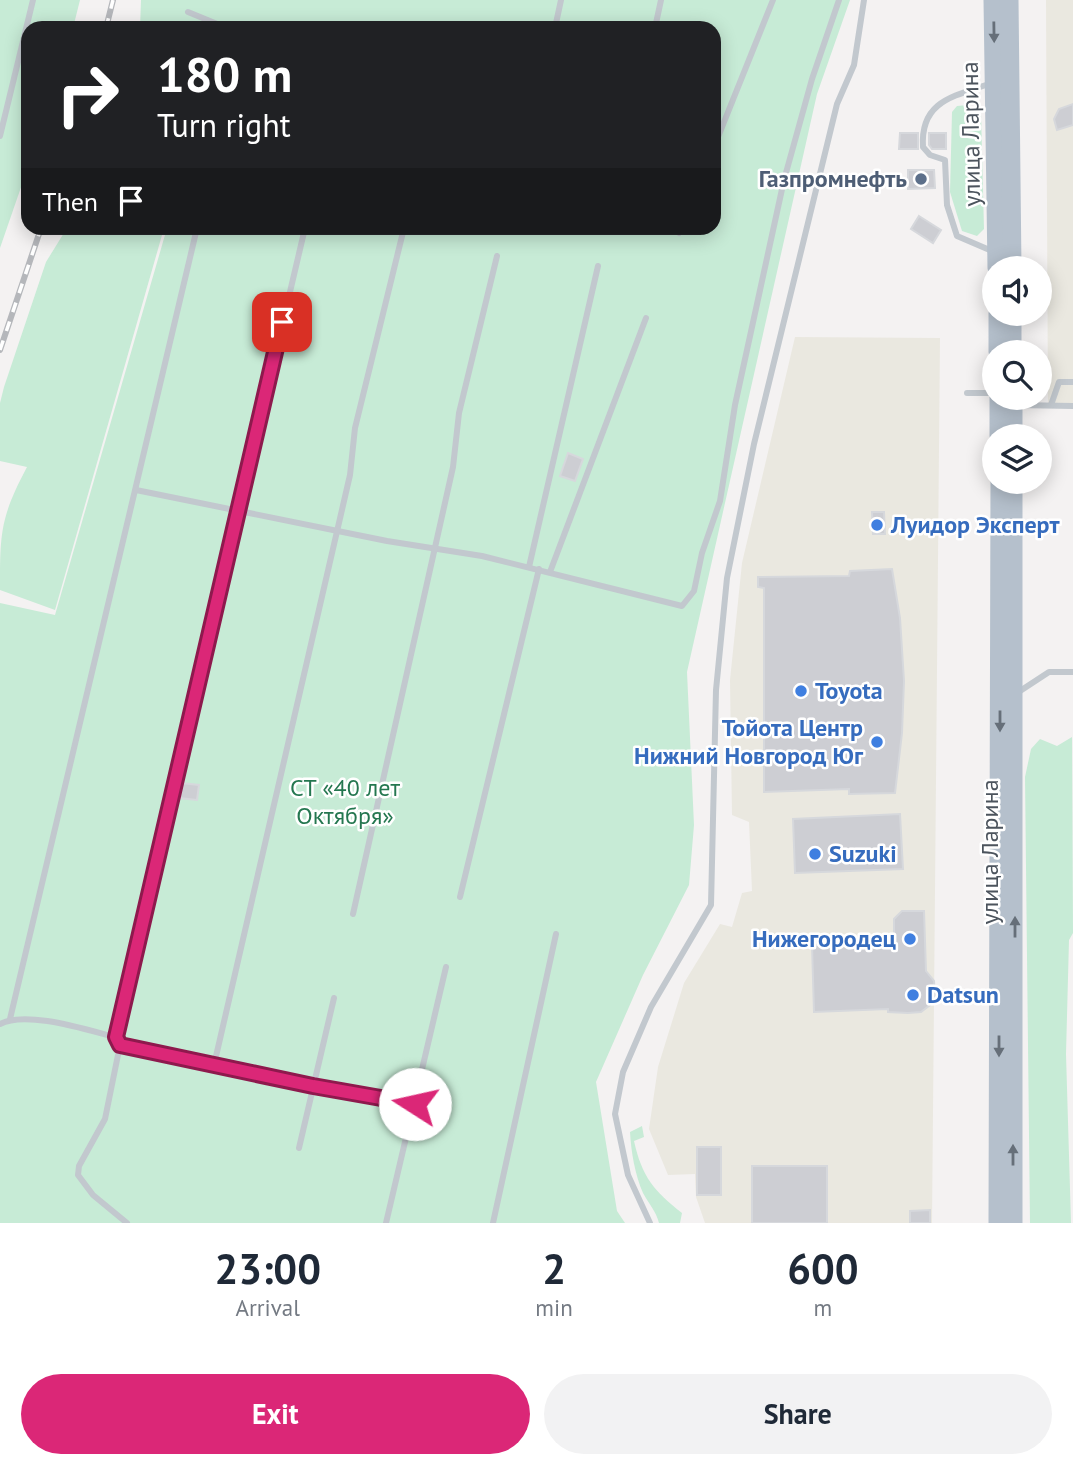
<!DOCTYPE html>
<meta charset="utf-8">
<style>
:root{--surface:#fff;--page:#f2f2f3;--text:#1f2937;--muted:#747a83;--accent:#db2777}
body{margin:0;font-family:"PT Sans",sans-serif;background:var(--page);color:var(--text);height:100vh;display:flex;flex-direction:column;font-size:26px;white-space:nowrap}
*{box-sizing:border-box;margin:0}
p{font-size:23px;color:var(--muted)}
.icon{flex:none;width:38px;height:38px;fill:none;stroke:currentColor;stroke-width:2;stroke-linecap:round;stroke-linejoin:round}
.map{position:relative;height:1223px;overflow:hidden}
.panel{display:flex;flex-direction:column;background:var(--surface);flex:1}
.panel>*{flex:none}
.banner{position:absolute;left:21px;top:21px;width:700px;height:214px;border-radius:21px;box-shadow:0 4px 18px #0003;background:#202124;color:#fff;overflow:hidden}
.controls{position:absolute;left:982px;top:256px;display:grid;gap:14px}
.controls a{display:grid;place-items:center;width:70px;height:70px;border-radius:50%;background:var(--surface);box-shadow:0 4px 18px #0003;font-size:35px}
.pin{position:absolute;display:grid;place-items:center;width:60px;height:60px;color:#fff;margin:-30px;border-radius:14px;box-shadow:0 4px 10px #0006}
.me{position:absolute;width:77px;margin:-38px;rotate:280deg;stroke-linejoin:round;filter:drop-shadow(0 0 5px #0008)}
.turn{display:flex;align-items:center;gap:24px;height:147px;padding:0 21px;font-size:32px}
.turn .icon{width:91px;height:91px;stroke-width:2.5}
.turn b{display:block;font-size:49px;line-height:60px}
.then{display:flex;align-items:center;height:66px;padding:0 21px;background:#0003;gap:14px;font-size:26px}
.eta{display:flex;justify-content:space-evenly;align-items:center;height:119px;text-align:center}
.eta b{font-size:42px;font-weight:700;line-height:49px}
.primary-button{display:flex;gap:14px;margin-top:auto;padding:14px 21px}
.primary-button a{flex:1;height:80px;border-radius:42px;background:var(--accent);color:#fff;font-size:28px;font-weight:700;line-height:80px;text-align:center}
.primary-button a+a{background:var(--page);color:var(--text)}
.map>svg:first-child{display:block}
</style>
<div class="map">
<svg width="1073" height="1223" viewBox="0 0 1073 1223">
<rect width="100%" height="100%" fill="#f4f2f2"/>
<g fill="#eae8e0">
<path d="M1046 0H1073V406L1048 408Z"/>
<path d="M795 337 940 338 932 1223H705L696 1197 695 1174 668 1175 649 1129 658 1067 684 983 720 924 732 927 742 893 752 891 749 822 732 815 730 680 742 563Z"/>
</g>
<g fill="#c7ebd6">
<path d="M0 0H80L73 28H28V167L0 248Z"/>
<path d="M141 0H850L817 94 687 672 694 825 689 885 643 975 596 1082 617 1211 625 1223H0V603L55 615 167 228H714V28H140Z"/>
<path d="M968 105 981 113 984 229 977 236 962 231 950 192 952 112 957 106Z"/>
<path d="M67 228H164L55 610 0 590C0 533 0 518 27 467L0 461V403L4 387 46 262Z"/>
<path d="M1072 737 1073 933 1069 940 1066 1054 1071 1223H1030L1025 777 1031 749 1040 739 1057 746Z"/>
<path d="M642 1126 644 1137 634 1141C642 1177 654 1191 682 1213L680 1223H659C656 1211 649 1204 643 1193 635 1175 631 1151 630 1132Z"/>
</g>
<g fill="#cdced3" stroke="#d6d8dc" stroke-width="2">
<path d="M1073 104V125L1057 130 1054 119 1059 109Z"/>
<path d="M900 133H918V149H899Z"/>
<path d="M929 133H946V149H932L929 145Z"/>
<path d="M908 170H934L935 188 908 189Z"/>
<path d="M919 216 941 230 933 243 911 229Z"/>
<path d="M568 453 583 459 575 481 560 476Z"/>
<path d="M872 512H884L885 534H873Z"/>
<path d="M892 569 900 618 904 681 902 733 895 793 849 794V789L764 792V588L758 587V577L849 576 850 571Z"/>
<path d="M181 783 199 785 197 800 179 798Z"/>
<path d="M900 814 903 869 795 873 793 819Z"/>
<path d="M902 911H924L926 971 934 981 935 995 930 1005 921 1012 908 1013 888 1012V1009L814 1012 812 945 894 944V919Z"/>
<rect x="697" y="1147" width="24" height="48"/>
<rect x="752" y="1166" width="75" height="57"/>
<path d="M930 1210V1223H910V1211Z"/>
</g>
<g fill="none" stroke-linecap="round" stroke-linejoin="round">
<g stroke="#c2c8ce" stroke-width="6">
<path d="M188 12 227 28"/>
<path d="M555 28 561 0"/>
<path d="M655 28 661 0"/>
<path d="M0 136 33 0"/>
<path d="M714 147 773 0"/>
<path d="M679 233 682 228"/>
<path d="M992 251 957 236 947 205 945 160 930 155 923 147C920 100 955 96 992 83"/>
<path d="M967 393H994"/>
<path d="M1015 405 1073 406"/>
<path d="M1051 405 1059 382H1073"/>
<path d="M136 490 387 541 482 556 682 606 694 591 702 553 720 501 735 405 784 180 812 79 839 0"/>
<path d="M529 567 598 266"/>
<path d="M550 572 646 318"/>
<path d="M1017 693 1049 672H1073"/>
<path d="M460 897 539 569"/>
<path d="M353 914 453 467 459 413 497 256"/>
<path d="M10 1019 197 228"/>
<path d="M0 1024C26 1010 87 1030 115 1037L120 1045 313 1086 415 1104"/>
<path d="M115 1037 305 228"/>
<path d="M120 1045 105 1119 79 1166 78 1175 93 1195 127 1223"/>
<path d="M214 1065 350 475 355 428 404 228"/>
<path d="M299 1148 334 998"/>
<path d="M386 1223 446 967"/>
<path d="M493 1223 556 934"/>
<path d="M650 1223 628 1175 615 1114 623 1072 651 1007 711 905 716 690 727 578 754 444 827 145 837 104 854 65 864 0"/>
</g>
<g stroke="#b5c0cc" stroke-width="19">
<path d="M993 0 997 268"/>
<path d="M1009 0 1012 268"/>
<path d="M998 313V352"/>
<path d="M1012 313V352"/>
<path d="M999 397V436"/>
<path d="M1013 397V436"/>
<path d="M998 1223 1000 481"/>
<path d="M1013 1223V481"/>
</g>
<defs>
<g id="rail">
<path d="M106 28 113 0"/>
<path d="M0 350 41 228"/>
</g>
</defs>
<use href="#rail" stroke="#b5b7bb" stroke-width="6"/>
<use href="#rail" stroke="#fff" stroke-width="3.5" stroke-dasharray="10" stroke-linecap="butt"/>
</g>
<defs><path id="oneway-solid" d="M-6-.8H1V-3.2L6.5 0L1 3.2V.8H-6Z" transform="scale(1.75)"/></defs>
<g fill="#666f79">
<use href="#oneway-solid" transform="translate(994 32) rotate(89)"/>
<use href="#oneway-solid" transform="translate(1000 721) rotate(90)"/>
<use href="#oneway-solid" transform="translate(1015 927) rotate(-90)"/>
<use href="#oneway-solid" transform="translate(999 1046) rotate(90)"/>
<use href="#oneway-solid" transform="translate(1013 1155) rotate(-90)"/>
</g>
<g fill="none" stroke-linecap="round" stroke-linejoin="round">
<defs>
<path id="route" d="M282 322 116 1037 120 1045 313 1086 415 1104"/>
</defs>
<use href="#route" stroke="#8e194d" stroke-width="18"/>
<use href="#route" stroke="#db2777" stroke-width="12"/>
</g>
<circle fill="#5c6f8a" stroke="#fff" stroke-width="2.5" cx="921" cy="179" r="7"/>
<g fill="#3f7fe0" stroke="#fff" stroke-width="2.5">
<circle cx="877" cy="525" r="7"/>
<circle cx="801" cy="691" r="7"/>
<circle cx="877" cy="742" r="7"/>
<circle cx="815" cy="854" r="7"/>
<circle cx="910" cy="939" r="7"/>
<circle cx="913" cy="995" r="7"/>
</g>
<g text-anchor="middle" stroke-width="5" stroke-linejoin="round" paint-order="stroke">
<g font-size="24" fill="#4c545d" stroke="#fff">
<text transform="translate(971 134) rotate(-91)" y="8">улица Ларина</text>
<text transform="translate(990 852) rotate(-90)" y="8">улица Ларина</text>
</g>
<g font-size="24" font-weight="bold" fill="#4e5e75" stroke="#fff" text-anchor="end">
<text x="907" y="187">Газпромнефть</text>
</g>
<g font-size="24" font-weight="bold" fill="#366cbe" stroke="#fff" text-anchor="start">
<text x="891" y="533">Луидор Эксперт</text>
<text x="815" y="699">Toyota</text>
<text x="863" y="736" text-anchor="end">Тойота Центр<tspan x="863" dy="28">Нижний Новгород Юг</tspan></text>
<text x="829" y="862">Suzuki</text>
<text x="896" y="947" text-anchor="end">Нижегородец</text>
<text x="927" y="1003">Datsun</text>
</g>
<g font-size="24" fill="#247750" stroke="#fff">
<text x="345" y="796">СТ «40 лет<tspan x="345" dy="28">Октября»</tspan></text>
</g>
</g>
</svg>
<div class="controls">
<a><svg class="icon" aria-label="sound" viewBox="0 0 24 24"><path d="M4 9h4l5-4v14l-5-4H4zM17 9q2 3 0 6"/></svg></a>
<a><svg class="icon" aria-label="search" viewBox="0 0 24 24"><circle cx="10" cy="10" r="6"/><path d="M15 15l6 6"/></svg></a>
<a><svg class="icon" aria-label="layers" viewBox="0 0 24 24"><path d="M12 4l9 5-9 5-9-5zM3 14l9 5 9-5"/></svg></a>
</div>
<div class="pin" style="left:282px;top:322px;background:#d93025"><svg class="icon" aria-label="arrive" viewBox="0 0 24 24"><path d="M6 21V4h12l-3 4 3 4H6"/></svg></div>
<svg class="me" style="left:415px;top:1104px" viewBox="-20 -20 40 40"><circle r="19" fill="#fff"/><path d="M0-13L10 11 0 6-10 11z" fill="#db2777"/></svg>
<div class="banner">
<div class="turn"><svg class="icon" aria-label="right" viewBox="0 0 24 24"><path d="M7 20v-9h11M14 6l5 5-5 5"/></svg><div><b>180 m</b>Turn right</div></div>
<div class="then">Then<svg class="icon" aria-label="arrive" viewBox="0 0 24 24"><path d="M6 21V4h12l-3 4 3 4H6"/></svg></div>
</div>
</div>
<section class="panel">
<div class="eta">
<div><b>23:00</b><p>Arrival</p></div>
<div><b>2</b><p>min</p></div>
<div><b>600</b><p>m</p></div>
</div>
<div class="primary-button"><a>Exit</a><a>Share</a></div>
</section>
